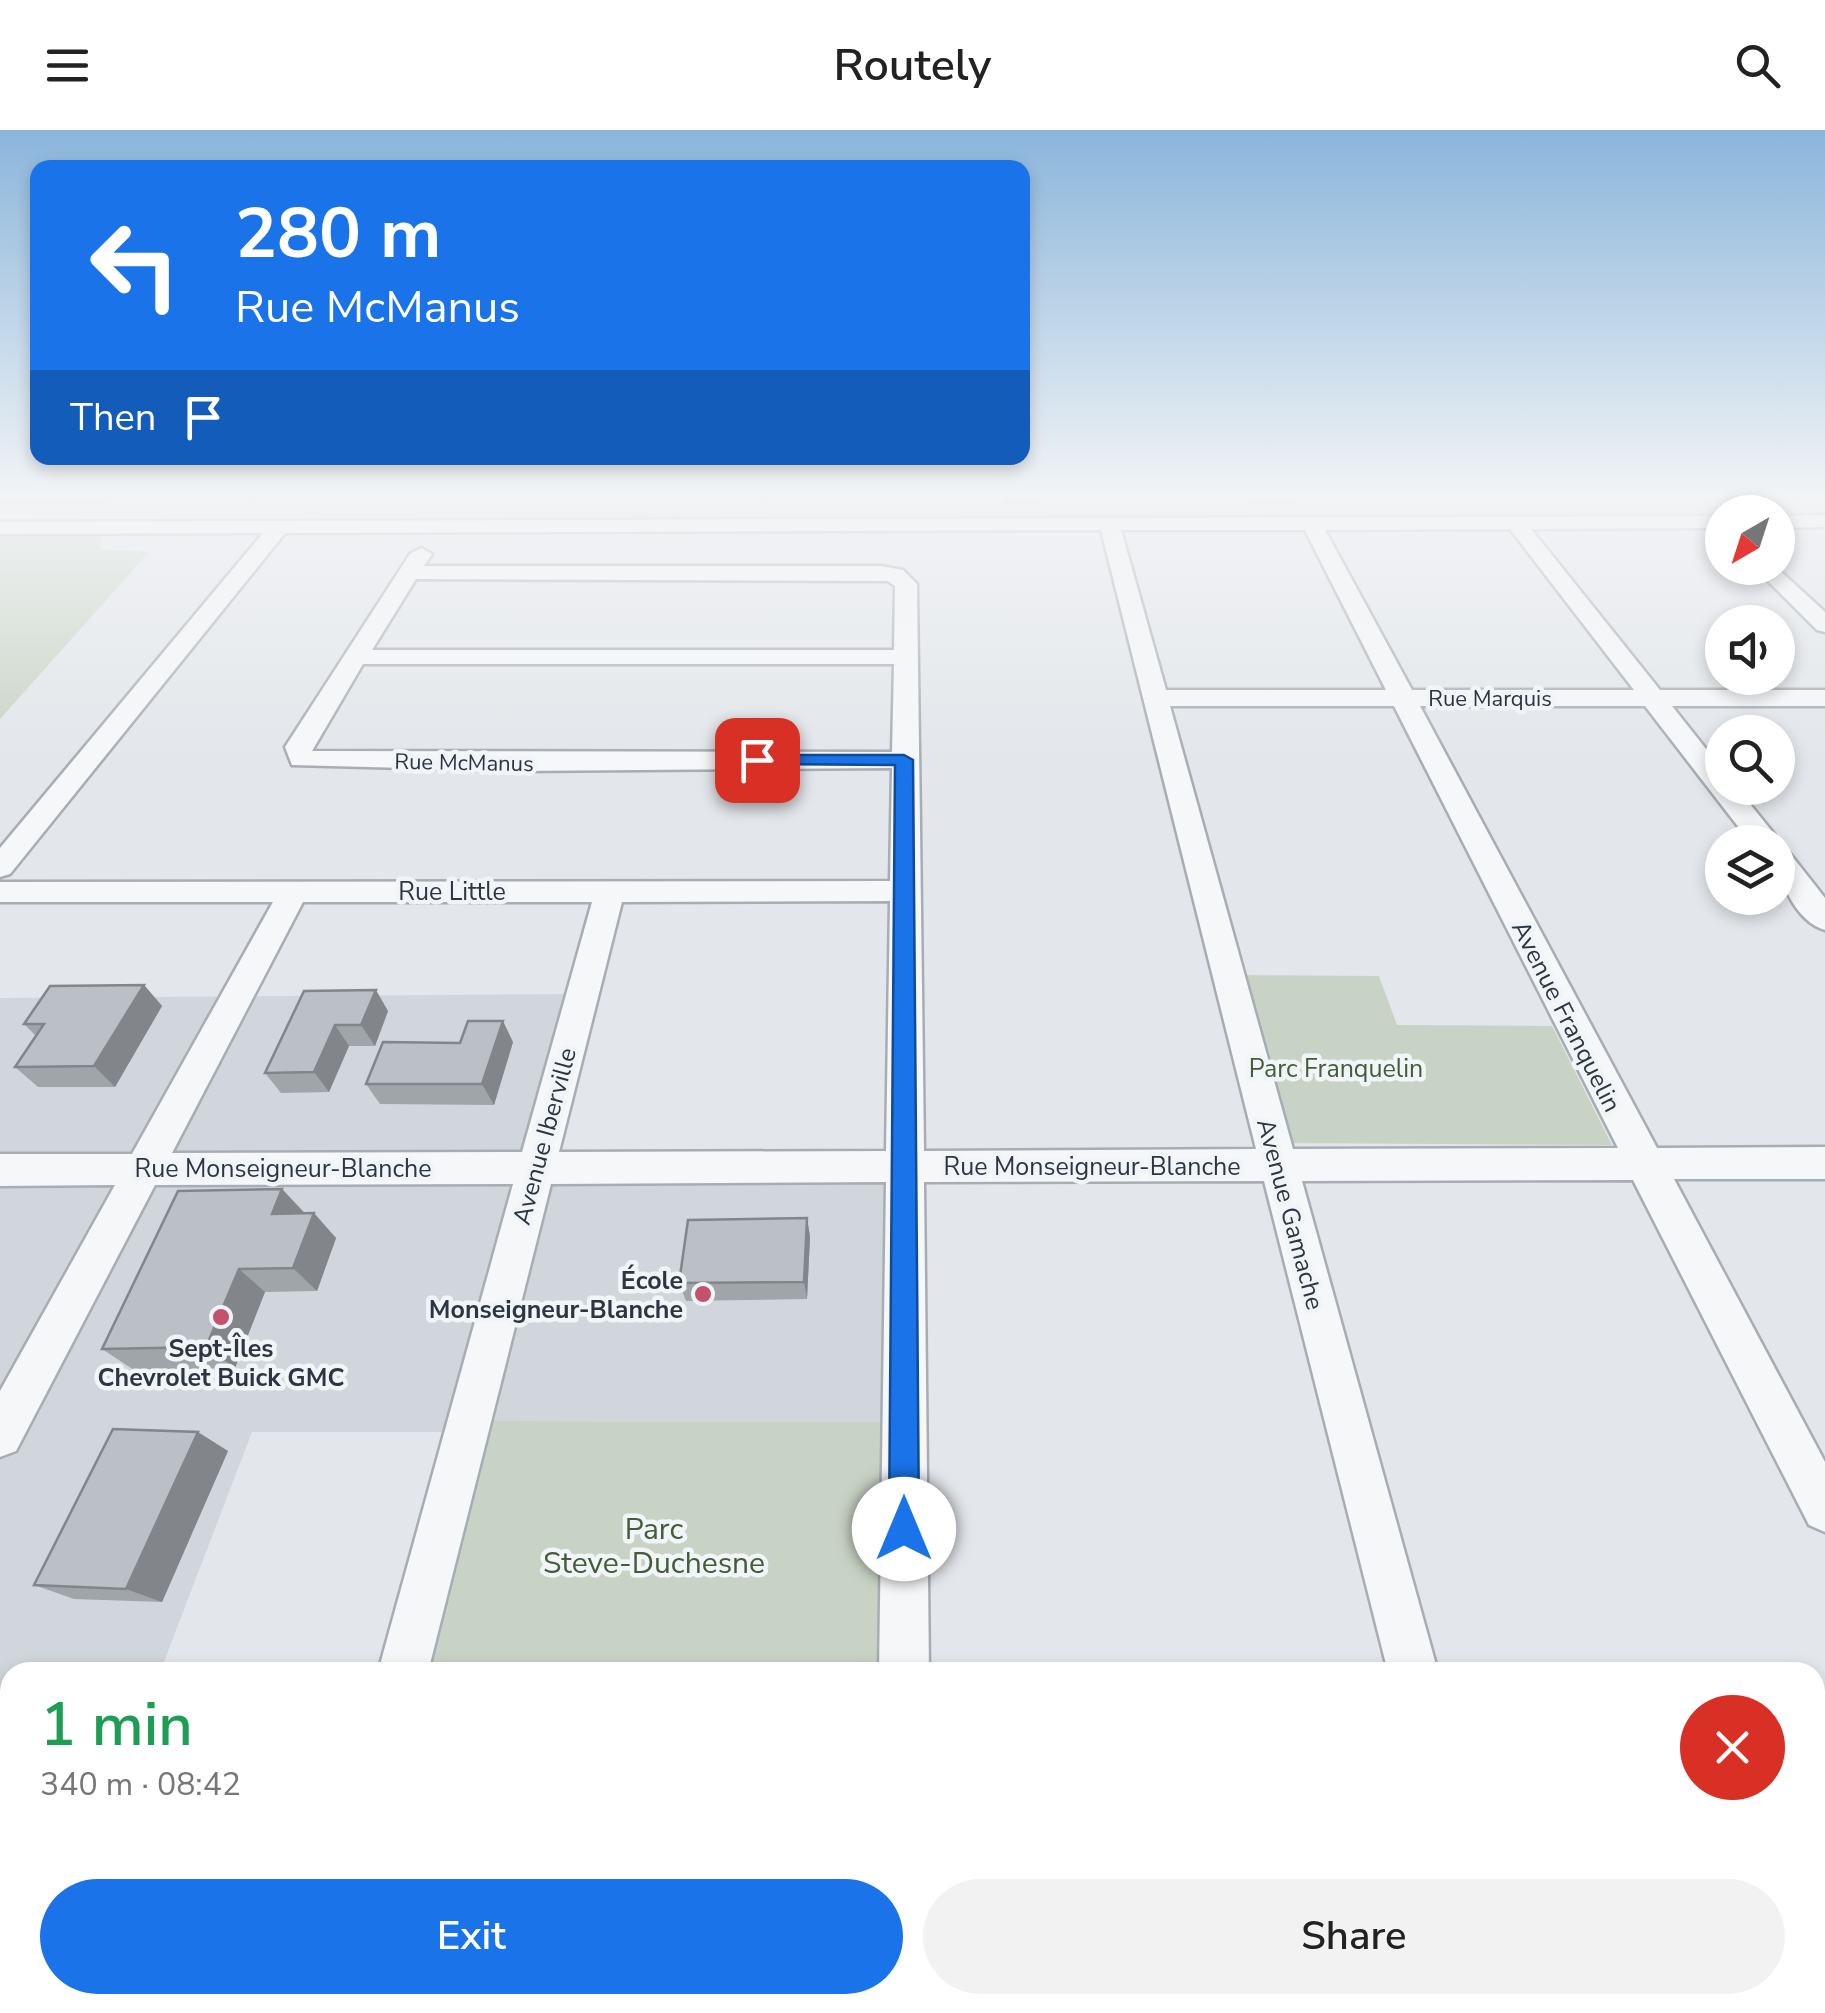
<!DOCTYPE html>
<meta charset="utf-8">
<style>
:root{--surface:#fff;--page:#f2f2f2;--text:#222;--muted:#767676;--accent:#1a73e8}
body{margin:0;font-family:"Nunito Sans",sans-serif;background:var(--page);color:var(--text);height:100vh;display:flex;flex-direction:column;font-size:38px;white-space:nowrap}
*{box-sizing:border-box;margin:0}
p{font-size:32px;color:var(--muted)}
.icon{flex:none;width:55px;height:55px;fill:none;stroke:currentColor;stroke-width:2;stroke-linecap:round;stroke-linejoin:round}
.map{position:relative;flex:1;overflow:hidden}
.details{position:absolute;left:0px;top:1532px;width:1825px;height:352px;display:flex;flex-direction:column;background:var(--surface);border-radius:30px 30px 0 0;box-shadow:0 5px 15px #0003}
.details>*{flex:none}
.guide{position:absolute;left:30px;top:30px;width:1000px;height:305px;border-radius:20px;box-shadow:0 5px 15px #0003;background:#1a73e8;color:#fff;overflow:hidden}
.needle{width:65px;rotate:219deg}
.controls{position:absolute;left:1705px;top:365px;display:grid;gap:20px}
.controls a{display:grid;place-items:center;width:90px;height:90px;border-radius:50%;background:var(--surface);box-shadow:0 5px 15px #0003;font-size:50px}
.pin{position:absolute;display:grid;place-items:center;width:85px;height:85px;color:#fff;margin:-42px;border-radius:20px;box-shadow:0 5px 15px #0006}
.me{position:absolute;width:110px;margin:-55px;rotate:0deg;stroke-linejoin:round;filter:drop-shadow(0 0 8px #0008)}
.turn{display:flex;align-items:center;gap:35px;height:210px;padding:0 40px;font-size:45px}
.turn .icon{width:130px;height:130px;stroke-width:2.5}
.turn b{display:block;font-size:70px;line-height:85px}
.then{display:flex;align-items:center;height:95px;padding:0 40px;background:#0003;gap:20px;font-size:38px}
.round{display:grid;place-items:center;flex:none;width:105px;height:105px;border-radius:52px;background:var(--page)}
.head{display:flex;align-items:center;justify-content:space-between;height:170px;padding:0 40px}
h1{font-size:60px;font-weight:600;line-height:75px;color:#1e9e55}
.cta{display:flex;gap:20px;margin-top:auto;padding:20px 40px}
.cta a{flex:1;height:115px;border-radius:60px;background:var(--accent);color:#fff;font-size:40px;font-weight:600;line-height:115px;text-align:center}
.cta a+a{background:var(--page);color:var(--text)}
header{display:flex;justify-content:space-between;align-items:center;height:130px;padding:0 40px;background:var(--surface);font-size:45px;font-weight:600}
.map>svg:first-child{display:block}
</style>
<header><svg class="icon" aria-label="menu" viewBox="0 0 24 24"><path d="M4 6h16M4 12h16M4 18h16"/></svg>Routely<svg class="icon" aria-label="search" viewBox="0 0 24 24"><circle cx="10" cy="10" r="6"/><path d="M15 15l6 6"/></svg></header>
<div class="map">
<svg width="1825" height="1883" viewBox="0 0 1825 1883">
<rect width="100%" height="100%" fill="#e3e6ea"/>
<g fill="#d1d6dc">
<path d="M98 367H1825V391L1778 392V382H1722V392H1718L353 394 290 381 110 376Z"/>
<path d="M582 864 535 1037 904 1036V1292L469 1291 465 1302H252L160 1542H10V1875H34L31 1883H0V868Z"/>
</g>
<g fill="#c9d3c5">
<path d="M0 367H98L110 376 0 377Z"/>
<path d="M103 395 100 419 149 422 0 589V398Z"/>
<path d="M1234 845 1379 846 1397 895 1552 896 1612 1015 1278 1013Z"/>
<path d="M468 1291 904 1292V1542H403Z"/>
<path d="M317 1875H904V1883H315Z"/>
</g>
<g fill="none" stroke-linecap="round" stroke-linejoin="round">
<defs>
<g id="minor">
<path d="M1825 385V397L1778 398V386Z"/>
<path d="M1722 386V398L1531 399 1660 560H1825V576H1672L1722 639V658H1737L1775 705 1779 712 1778 715 1750 712 1645 576H1420L1657 1018 1825 1017V1049H1674L1825 1332V1402L1809 1395 1633 1050 1302 1051 1438 1542H1388L1264 1051 924 1052 929 1542H879L886 1052 551 1054 428 1542H378L513 1054 155 1055 16 1321 0 1327V1261L115 1055 0 1056V1024H132L273 772H0V752L890 751 892 638 517 641 292 635 285 617 410 424 421 418 432 424 424 436H881L903 440 917 454 924 1021 1256 1019 1101 400 285 403 10 744 0 747V718L263 403 0 404V392ZM1510 399 1634 560H1412L1325 400ZM1121 400H1305L1386 560H1166ZM416 449 888 451 895 456 894 520H372ZM363 534H894L892 622 312 621ZM1170 576H1394L1618 1018 1293 1019ZM890 771 886 1021 559 1022 622 772ZM303 772H592L522 1022 172 1023Z"/>
<path d="M1755 438H1777L1825 482V502L1817 500Z"/>
<path d="M1778 718 1788 721 1825 768V800C1794 791 1776 746 1778 718Z"/>
<path d="M287 1875H347L345 1883H285Z"/>
<rect x="874" y="1875" width="60" height="8"/>
<path d="M1472 1875H1532L1534 1883H1474Z"/>
</g>
</defs>
<use href="#minor" stroke="#a8adb4" stroke-width="5"/>
<use href="#minor" fill="#f5f7f8" fill-rule="evenodd"/>
</g>
<g fill="#a0a5aa">
<path d="M1003 367H1034V374H1004Z"/>
<path d="M1249 367H1296L1294 373H1251Z"/>
<path d="M144 855 162 876 115 957H38L15 937 36 906 24 894Z"/>
<path d="M304 861 388 881 375 916H349L329 962 281 963 265 943Z"/>
<path d="M513 912 494 975 380 974 366 954 460 913Z"/>
<path d="M282 1059 305 1083 336 1108 317 1161 265 1162 235 1238 134 1240 102 1219Z"/>
<path d="M807 1088 810 1107 807 1169 686 1171 679 1153Z"/>
<path d="M228 1321 162 1472 74 1469 34 1455Z"/>
</g>
<g fill="#82868b">
<path d="M144 855 162 876 115 957 94 936Z"/>
<path d="M376 860 388 881 375 916 361 895Z"/>
<path d="M503 891 513 912 494 975 482 954Z"/>
<path d="M335 895 349 916 329 962 314 942Z"/>
<path d="M282 1059 305 1084H272Z"/>
<path d="M314 1083 336 1108 317 1161 293 1138Z"/>
<path d="M807 1088 810 1107 807 1169 804 1152Z"/>
<path d="M239 1139 265 1162 235 1238 206 1217Z"/>
<path d="M198 1302 228 1321 162 1472 126 1459Z"/>
<path d="M10 1625V1744L0 1769V1649Z"/>
</g>
<g fill="#bac0c6" stroke="#82868b" stroke-width="2.5">
<path d="M144 855 94 936 15 937 44 894H24L50 856Z"/>
<path d="M376 860 361 895H335L314 942 265 943 304 861Z"/>
<path d="M468 891H503L482 954H366L383 912 460 913Z"/>
<path d="M282 1059 272 1084 314 1083 293 1138 239 1139 206 1217 102 1219 178 1061Z"/>
<path d="M807 1088 804 1152 679 1153 688 1090Z"/>
<path d="M113 1299 198 1302 126 1459 34 1455Z"/>
<path d="M10 1615V1625L0 1649V1616Z"/>
</g>
<linearGradient id="sky" x2="0" y2="1"><stop stop-color="#8bb5db"/><stop offset="0.58" stop-color="#f2f4f6"/><stop offset="1" stop-color="#f2f4f6" stop-opacity="0"/></linearGradient>
<rect width="1825" height="631" fill="url(#sky)"/>
<path fill="#1a73e8" stroke="#114b97" stroke-width="2.5" d="M757 625H904L913 630 919 1399 915 1410 904 1415 893 1410 889 1399 895 635 751 634V627Z"/>
<g fill="#c5516c" stroke="#f2f5f7" stroke-width="4">
<circle cx="703" cy="1164" r="10"/>
<circle cx="221" cy="1187" r="10"/>
</g>
<g text-anchor="middle" stroke-width="9" stroke-linejoin="round" paint-order="stroke">
<g font-size="22" fill="#2c3541" stroke="#f2f5f7">
<text x="1490" y="576">Rue Marquis</text>
<text transform="translate(464 632) rotate(1)" y="8">Rue McManus</text>
</g>
<g font-size="25" fill="#2c3541" stroke="#f2f5f7">
<text x="452" y="770">Rue Little</text>
<text transform="translate(1567 886) rotate(63)" y="9">Avenue Franquelin</text>
<text transform="translate(544 1006) rotate(-75)" y="9">Avenue Iberville</text>
<text x="1092" y="1045">Rue Monseigneur-Blanche</text>
<text x="283" y="1047">Rue Monseigneur-Blanche</text>
<text transform="translate(1291 1084) rotate(75)" y="9">Avenue Gamache</text>
</g>
<g font-size="25" fill="#435c3a" stroke="#f2f5f7">
<text x="1336" y="947">Parc Franquelin</text>
</g>
<g font-size="25" font-weight="bold" fill="#2c3541" stroke="#f2f5f7" text-anchor="end">
<text x="683" y="1159">École<tspan x="683" dy="29">Monseigneur-Blanche</tspan></text>
<text x="221" y="1227" text-anchor="middle">Sept-Îles<tspan x="221" dy="29">Chevrolet Buick GMC</tspan></text>
</g>
<g font-size="30" fill="#435c3a" stroke="#f2f5f7">
<text x="654" y="1409">Parc<tspan x="654" dy="34">Steve-Duchesne</tspan></text>
</g>
</g>
</svg>
<div class="controls">
<a><svg class="needle" viewBox="-14 -14 28 28"><path d="M0-13l5 13h-10z" fill="#e53935"/><path d="M0 13l5-13h-10z" fill="#767676"/></svg></a>
<a><svg class="icon" aria-label="sound" viewBox="0 0 24 24"><path d="M4 9h4l5-4v14l-5-4H4zM17 9q2 3 0 6"/></svg></a>
<a><svg class="icon" aria-label="search" viewBox="0 0 24 24"><circle cx="10" cy="10" r="6"/><path d="M15 15l6 6"/></svg></a>
<a><svg class="icon" aria-label="layers" viewBox="0 0 24 24"><path d="M12 4l9 5-9 5-9-5zM3 14l9 5 9-5"/></svg></a>
</div>
<div class="pin" style="left:757px;top:630px;background:#d93025"><svg class="icon" aria-label="arrive" viewBox="0 0 24 24"><path d="M6 21V4h12l-3 4 3 4H6"/></svg></div>
<svg class="me" style="left:904px;top:1399px" viewBox="-20 -20 40 40"><circle r="19" fill="#fff"/><path d="M0-13L10 11 0 6-10 11z" fill="#1a73e8"/></svg>
<div class="guide">
<div class="turn"><svg class="icon" aria-label="left" viewBox="0 0 24 24"><path d="M17 20v-9H6M10 6l-5 5 5 5"/></svg><div><b>280 m</b>Rue McManus</div></div>
<div class="then">Then<svg class="icon" aria-label="arrive" viewBox="0 0 24 24"><path d="M6 21V4h12l-3 4 3 4H6"/></svg></div>
</div>
<section class="details">
<div class="head"><div><h1>1 min</h1><p>340 m · 08:42</p></div><a class="round" style="background:#d93025;color:#fff"><svg class="icon" aria-label="close" viewBox="0 0 24 24"><path d="M6 6l12 12M18 6L6 18"/></svg></a></div>
<div class="cta"><a>Exit</a><a>Share</a></div>
</section>
</div>
